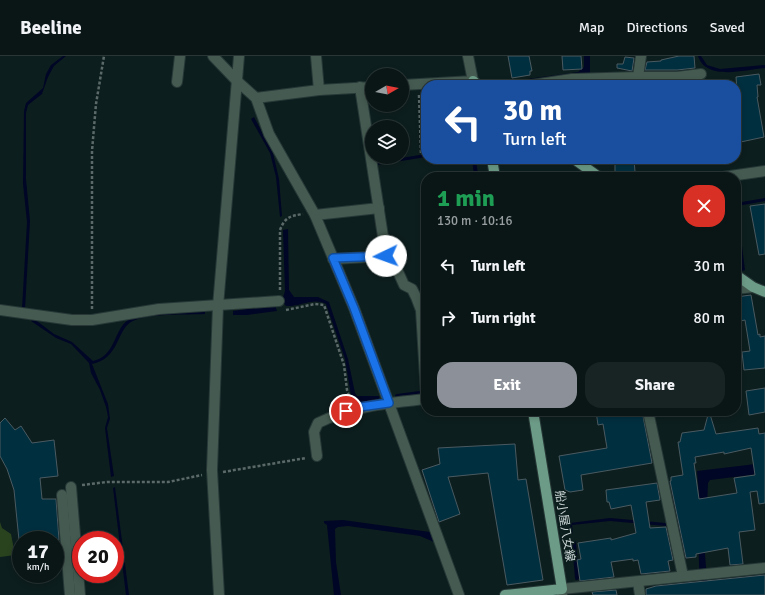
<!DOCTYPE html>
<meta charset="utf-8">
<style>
:root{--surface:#0a1616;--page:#182323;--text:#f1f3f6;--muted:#999fa1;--line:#2a3535;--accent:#8c9099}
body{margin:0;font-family:Signika,"Noto Sans JP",sans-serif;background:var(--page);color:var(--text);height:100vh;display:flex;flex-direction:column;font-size:15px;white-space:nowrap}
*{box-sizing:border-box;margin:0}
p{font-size:13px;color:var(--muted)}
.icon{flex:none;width:22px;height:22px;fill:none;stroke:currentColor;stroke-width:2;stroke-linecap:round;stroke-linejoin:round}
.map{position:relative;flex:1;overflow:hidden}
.drawer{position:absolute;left:421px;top:116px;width:320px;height:244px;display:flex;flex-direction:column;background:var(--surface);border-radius:16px;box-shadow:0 2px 6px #0003,0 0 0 1px var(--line)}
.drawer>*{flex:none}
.banner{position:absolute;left:421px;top:24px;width:320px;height:84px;border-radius:16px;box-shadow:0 2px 6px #0003,0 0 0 1px var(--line);background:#1a4fa0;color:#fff;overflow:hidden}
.needle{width:26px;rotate:81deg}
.tools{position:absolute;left:365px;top:12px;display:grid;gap:8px}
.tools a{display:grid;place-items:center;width:44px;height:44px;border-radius:50%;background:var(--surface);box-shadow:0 2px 6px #0003,0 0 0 1px var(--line);font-size:20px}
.speed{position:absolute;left:12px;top:475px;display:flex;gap:8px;font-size:20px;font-weight:700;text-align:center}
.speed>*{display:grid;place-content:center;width:52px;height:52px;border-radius:50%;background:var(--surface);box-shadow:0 2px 6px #0003,0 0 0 1px var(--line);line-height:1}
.speed small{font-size:10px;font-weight:400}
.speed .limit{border:6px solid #d22;background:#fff;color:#111}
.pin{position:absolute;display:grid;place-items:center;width:34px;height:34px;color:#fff;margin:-17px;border:2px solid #fff;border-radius:50%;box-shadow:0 1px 4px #0007}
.me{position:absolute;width:44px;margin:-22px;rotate:267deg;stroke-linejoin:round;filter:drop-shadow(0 0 3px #0008)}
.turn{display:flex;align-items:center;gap:14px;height:84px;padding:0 16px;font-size:18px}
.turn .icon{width:52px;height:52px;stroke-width:2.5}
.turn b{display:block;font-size:28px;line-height:34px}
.round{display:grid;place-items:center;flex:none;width:42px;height:42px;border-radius:16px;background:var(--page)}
.head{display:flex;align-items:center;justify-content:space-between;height:68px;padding:0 16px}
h1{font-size:24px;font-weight:700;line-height:30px;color:#1e9e55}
.primary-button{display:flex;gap:8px;margin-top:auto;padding:8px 16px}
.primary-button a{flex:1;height:46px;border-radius:16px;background:var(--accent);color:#fff;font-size:16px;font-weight:700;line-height:46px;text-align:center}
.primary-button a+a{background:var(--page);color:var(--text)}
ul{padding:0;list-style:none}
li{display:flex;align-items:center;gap:12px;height:52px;padding:0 16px}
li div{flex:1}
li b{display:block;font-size:15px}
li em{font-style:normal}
header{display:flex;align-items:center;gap:24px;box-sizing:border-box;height:56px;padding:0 20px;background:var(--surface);border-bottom:1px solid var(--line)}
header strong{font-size:19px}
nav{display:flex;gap:22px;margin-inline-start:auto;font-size:14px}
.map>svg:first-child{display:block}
</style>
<header>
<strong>Beeline</strong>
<nav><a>Map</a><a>Directions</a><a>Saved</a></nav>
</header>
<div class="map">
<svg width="765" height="539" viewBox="0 0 765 539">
<rect width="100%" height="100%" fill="#0d1e1e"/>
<path fill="#2a431f" d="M0 466 2 472 11 478 15 499 0 501Z"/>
<g fill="#000625">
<path d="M63 0H66L54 10 48 21 42 38 28 49 26 57V123L30 165 25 253H22L27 166 23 128 24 55 26 47 43 32 46 18 51 9Z"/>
<path d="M584 0H590V18L513 28V25L578 16 584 11Z"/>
<path d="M698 0H701L707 9 720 13 765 9V12C745 14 706 25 698 0Z"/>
<path d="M254 61 273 97 279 123 282 160 280 161 276 121 270 97 251 63Z"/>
<path d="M426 98V101L376 109V106Z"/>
<path d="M765 142V145L737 150 745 214 742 215 736 172V147Z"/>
<path d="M288 173 289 234 294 241H318L329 246 348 303 355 337 357 340H379L380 345C369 346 358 351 351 339L345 303 326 248C313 241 300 251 286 250L282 245 285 235 283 174Z"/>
<path d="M275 249 277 255 247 259H233V255Z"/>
<path d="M205 255V258C187 259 146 257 131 266 117 274 119 303 92 308L108 348 110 363 107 372 114 420 111 421 105 372 108 361 106 351 100 334 91 317 89 307 71 288 56 282 31 265 33 262 54 278 72 286 93 305C116 300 114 273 128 264 144 254 186 255 205 255Z"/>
<path d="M765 407 758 418 710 424 708 427 705 498 708 539H700L698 475 701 465 697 415Z"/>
<path d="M115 431 129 539H126L113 432Z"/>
<path d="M610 462 666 467V470L610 465 572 469 573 478H571L570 467Z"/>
<path d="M343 464 430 476 434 486 420 480 348 470 338 471 335 473 336 506 341 539H334L327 469 324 467V465Z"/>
</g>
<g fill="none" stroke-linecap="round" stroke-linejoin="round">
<g stroke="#000625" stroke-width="4">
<path d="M474 103 476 119"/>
<path d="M397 340 420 337"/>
<path d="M574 487 577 522"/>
</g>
</g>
<g fill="#002f3f" stroke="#4a5a61" fill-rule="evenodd">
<path d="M508 0H529L532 15H530V19L512 22Z"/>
<path d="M562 0H581L582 13 563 14Z"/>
<path d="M679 0H694L695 12 677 14H645L647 6 661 5V4Z"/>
<path d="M625 1 634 2 632 15 617 12V8H623Z"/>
<path d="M759 18 761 29H757L758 41H757L764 81 736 87 737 63H739L736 21Z"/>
<rect x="645" y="28" width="25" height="1"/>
<path d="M615 103H634L635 116H615Z"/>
<path d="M765 148V198L759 199 750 150Z"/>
<path d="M751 239 758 279 760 278V281L765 280V312L744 314 742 296 750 295 745 264 736 266V241Z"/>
<path d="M765 332V356L749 359 746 335Z"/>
<path d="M596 355H610L611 360 642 355 652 407 581 419 583 434 570 436 565 434 559 400 607 392 603 368 598 369Z"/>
<path d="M709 355 716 378 758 372 759 378 765 377V447L759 448 757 435 750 436 755 474 739 476 743 508 730 509 728 492 696 498V501L686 502 670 425H671V421L683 419 678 386H680L682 377 704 374ZM751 392 755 419 734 422 737 437 699 443 694 407H696L695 401 724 396V398Z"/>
<path d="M5 362 15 374 21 370 32 387 54 384 58 420 40 422 42 443H56L59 484H19L14 434 7 413 0 400V367Z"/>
<path d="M515 388 518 424 526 423 543 524 507 529 488 417 448 421 460 458 439 466 422 414 440 408 438 392Z"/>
<path d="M657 427 660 444 646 446 650 472 666 471 673 504 668 505 670 515 641 518 638 504 633 505V503L611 506 614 521 580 525 577 504 581 503 578 487 611 482V484L636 477 631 449 611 453 609 446H607L606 434Z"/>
<path d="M765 519V539H646V533L656 530Z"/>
<path d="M616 534 617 539H593L592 536Z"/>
</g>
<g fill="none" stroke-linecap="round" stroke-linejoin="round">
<defs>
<g id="minor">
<path d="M213 0 237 25 256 42 269 78 315 159 354 252 459 539"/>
<path d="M316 0 319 34"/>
<path d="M638 21H677L701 18"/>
<path d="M177 26 180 0"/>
<path d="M402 29 473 25 468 0"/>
<path d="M532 29 572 23 638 21 641 0"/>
<path d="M256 42 319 34 372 31"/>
<path d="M723 121 765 115"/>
<path d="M315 159 379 152"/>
<path d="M386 195 391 200 404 229 412 233 416 241 421 254 426 338"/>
<path d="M333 203 386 200 360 31"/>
<path d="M736 233 753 231"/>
<path d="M0 254 72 264H92L159 253 279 245"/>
<path d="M648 355 683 520"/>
<path d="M317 400 314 376 318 367C352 350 389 347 426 343"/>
<path d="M71 431 80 539"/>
<path d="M62 439 70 539"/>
<path d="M638 526 640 539"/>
<path d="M219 539 212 414 218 250 239 0"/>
<path d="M562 539V533L765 512"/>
</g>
<g id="major">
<path d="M473 25 478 29"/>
<path d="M492 103 495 121"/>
<path d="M574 103 599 121"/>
<path d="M736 219 753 231 765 236"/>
<path d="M505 539 562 533 533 355"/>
</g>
</defs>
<use href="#minor" stroke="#273837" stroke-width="12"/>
<use href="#major" stroke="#273837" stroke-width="12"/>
<g stroke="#5b6a69" stroke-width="2.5" stroke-dasharray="3 2" stroke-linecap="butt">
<path d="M419 39 421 98"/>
<path d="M280 234V174C285 161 290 160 303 158"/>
<path d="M92 253V95L96 48 104 0"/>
<path d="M286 254 315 248 324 249 344 309 347 334 350 343"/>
<path d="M223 416 306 402"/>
<path d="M82 429 107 426H168L202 419"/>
</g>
<use href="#minor" stroke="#455b51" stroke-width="10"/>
<use href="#major" stroke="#6c9c88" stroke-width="10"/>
</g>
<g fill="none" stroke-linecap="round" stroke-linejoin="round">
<defs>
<path id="route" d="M346 355 360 351 389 347 354 252 333 202 386 200"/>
</defs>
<use href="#route" stroke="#114b97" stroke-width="10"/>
<use href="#route" stroke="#1a73e8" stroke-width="7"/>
</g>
<g text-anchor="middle" stroke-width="3" stroke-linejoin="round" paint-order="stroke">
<g font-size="12" fill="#cad5d4" stroke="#0d1e1e">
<text transform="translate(565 470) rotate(81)" y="4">船小屋八女線</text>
</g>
</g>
</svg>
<div class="tools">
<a><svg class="needle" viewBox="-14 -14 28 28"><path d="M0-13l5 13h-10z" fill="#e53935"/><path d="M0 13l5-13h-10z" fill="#999fa1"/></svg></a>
<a><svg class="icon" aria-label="layers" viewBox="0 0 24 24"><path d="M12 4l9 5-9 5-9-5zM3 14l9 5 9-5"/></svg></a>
</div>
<div class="speed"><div>17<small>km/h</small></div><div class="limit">20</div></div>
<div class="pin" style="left:346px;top:355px;background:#d93025"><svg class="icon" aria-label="arrive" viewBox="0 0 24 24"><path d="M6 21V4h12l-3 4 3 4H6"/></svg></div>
<svg class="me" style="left:386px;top:200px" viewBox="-20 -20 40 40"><circle r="19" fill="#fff"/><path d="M0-13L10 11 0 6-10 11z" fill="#1a73e8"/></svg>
<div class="banner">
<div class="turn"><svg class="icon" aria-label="left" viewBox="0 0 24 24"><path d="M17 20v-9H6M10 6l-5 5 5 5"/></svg><div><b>30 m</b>Turn left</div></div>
</div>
<section class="drawer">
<div class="head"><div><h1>1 min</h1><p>130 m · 10:16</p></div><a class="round" style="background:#d93025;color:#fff"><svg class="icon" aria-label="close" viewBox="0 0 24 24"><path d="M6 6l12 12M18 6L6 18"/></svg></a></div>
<ul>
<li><svg class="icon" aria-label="left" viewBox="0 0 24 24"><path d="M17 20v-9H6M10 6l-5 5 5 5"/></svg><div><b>Turn left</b></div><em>30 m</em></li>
<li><svg class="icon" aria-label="right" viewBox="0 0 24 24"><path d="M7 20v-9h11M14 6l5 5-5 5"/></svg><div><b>Turn right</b></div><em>80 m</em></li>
</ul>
<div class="primary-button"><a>Exit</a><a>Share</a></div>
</section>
</div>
